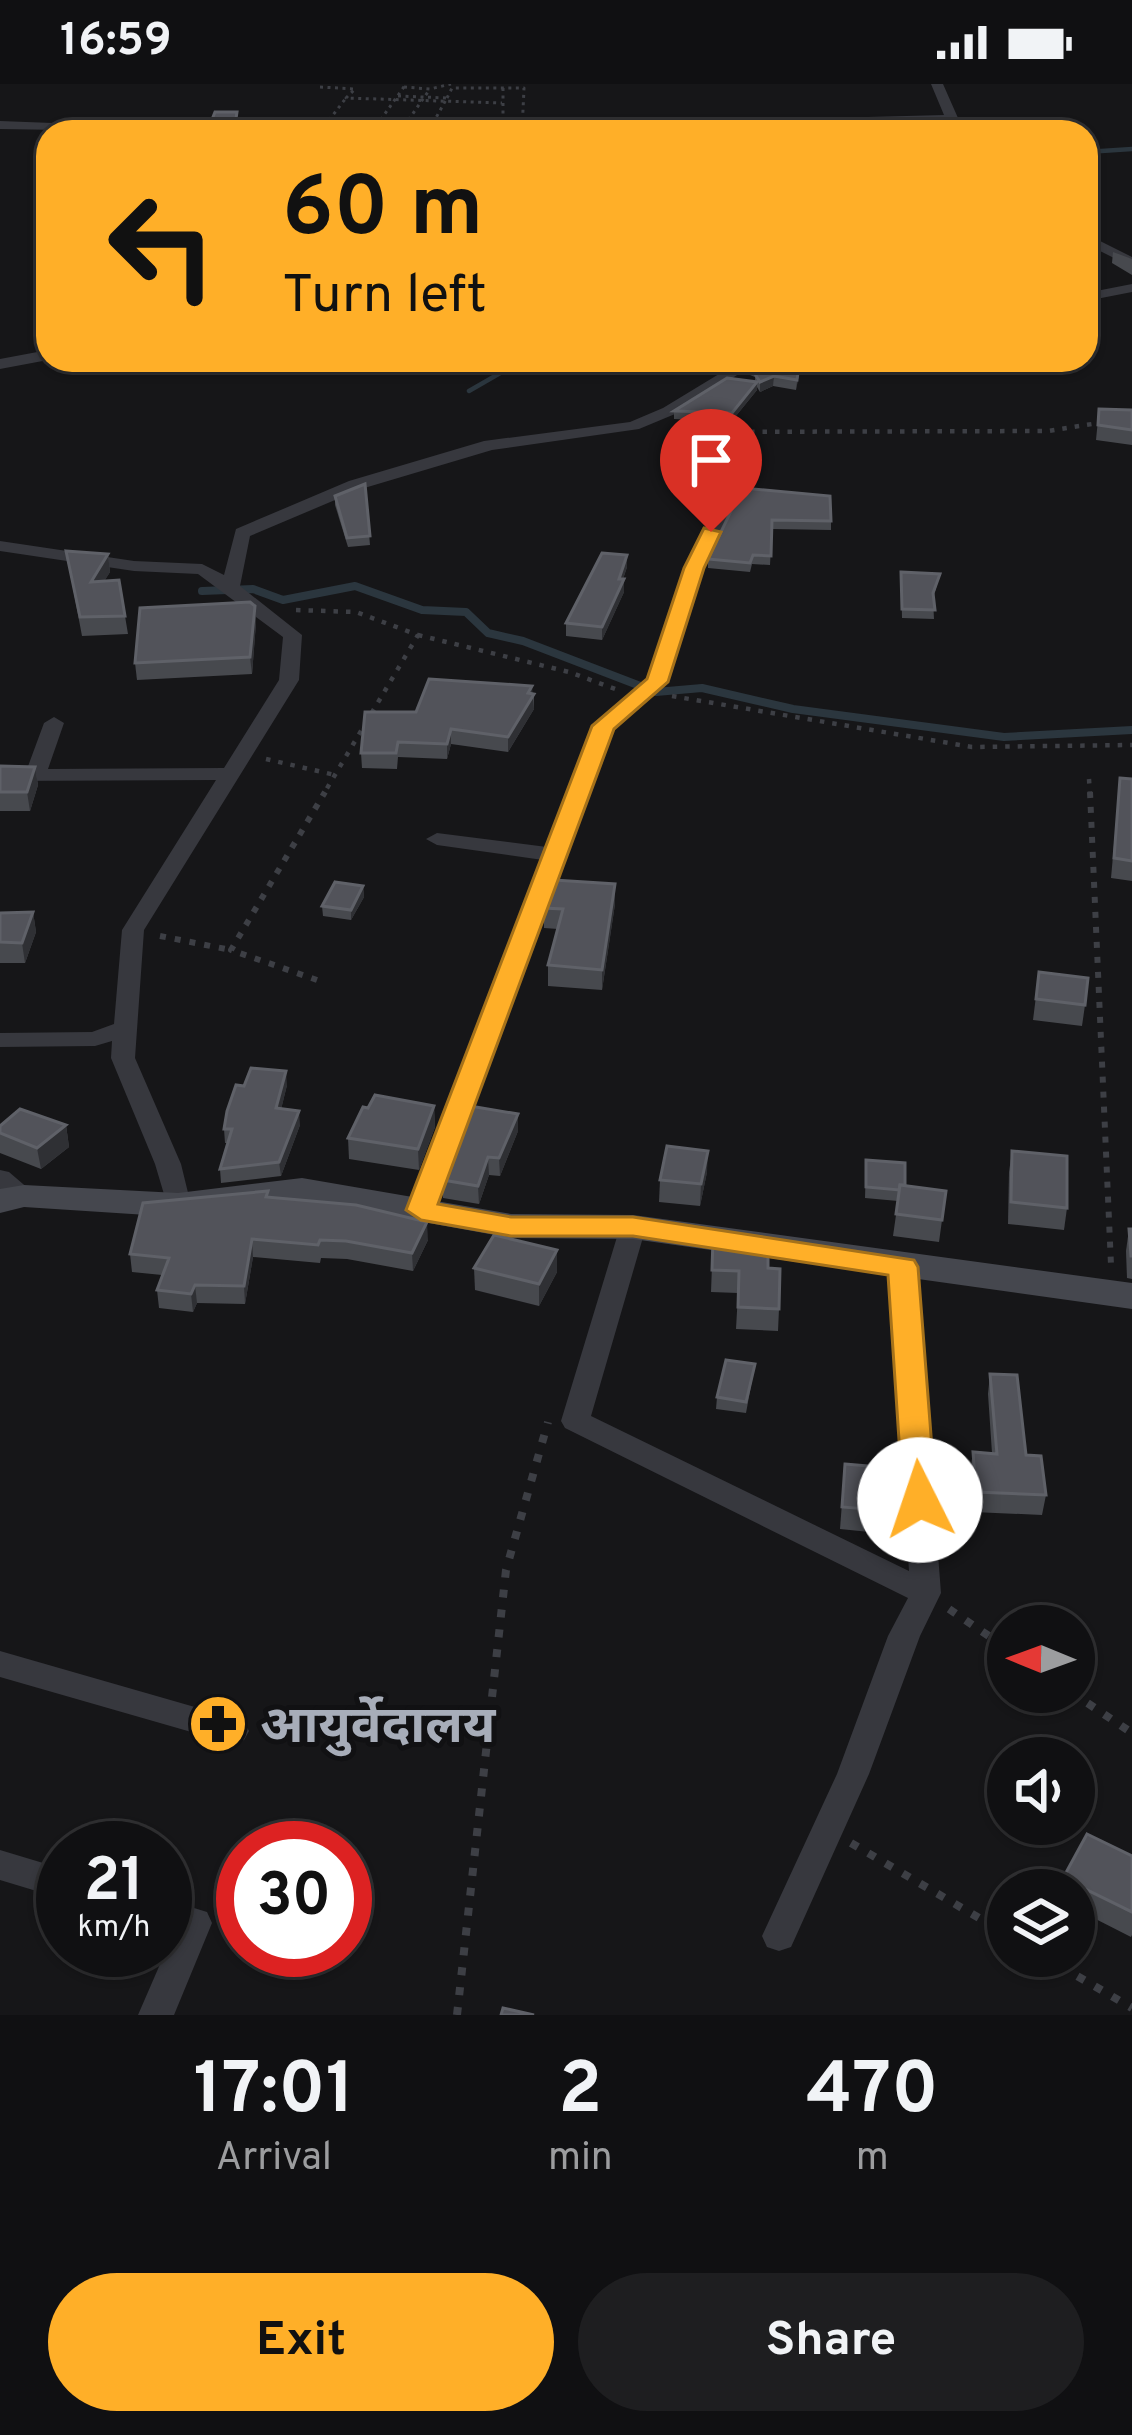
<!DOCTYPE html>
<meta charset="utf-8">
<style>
:root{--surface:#101012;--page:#1e1e20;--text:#f1f3f6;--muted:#9c9d9f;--line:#303032;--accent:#ffaf28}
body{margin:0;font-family:Overpass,"Noto Sans Devanagari",sans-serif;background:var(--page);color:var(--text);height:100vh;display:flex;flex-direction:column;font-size:45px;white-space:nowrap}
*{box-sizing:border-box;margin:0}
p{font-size:39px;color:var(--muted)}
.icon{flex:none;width:66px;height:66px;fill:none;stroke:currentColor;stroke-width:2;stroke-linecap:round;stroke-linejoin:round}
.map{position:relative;height:1931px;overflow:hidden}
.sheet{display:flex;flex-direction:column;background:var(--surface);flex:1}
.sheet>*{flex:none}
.hud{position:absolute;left:36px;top:36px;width:1062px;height:252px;border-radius:36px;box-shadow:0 3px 9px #0004,0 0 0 3px var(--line);background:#ffaf28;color:#111;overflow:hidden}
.needle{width:78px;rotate:271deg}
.controls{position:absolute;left:987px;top:1521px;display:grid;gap:24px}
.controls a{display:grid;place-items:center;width:108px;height:108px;border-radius:50%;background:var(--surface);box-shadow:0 3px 9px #0004,0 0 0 3px var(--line);font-size:60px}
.speed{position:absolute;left:36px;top:1737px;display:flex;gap:24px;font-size:60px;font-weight:700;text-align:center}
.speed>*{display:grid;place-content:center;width:156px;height:156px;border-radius:50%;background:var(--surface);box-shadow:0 3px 9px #0004,0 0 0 3px var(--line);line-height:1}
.speed small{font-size:30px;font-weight:400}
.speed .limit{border:18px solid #d22;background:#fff;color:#111}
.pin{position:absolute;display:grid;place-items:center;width:102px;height:102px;color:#fff;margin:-123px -51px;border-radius:50% 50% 50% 0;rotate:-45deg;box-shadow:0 0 12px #0007}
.pin .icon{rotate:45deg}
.me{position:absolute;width:132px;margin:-66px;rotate:356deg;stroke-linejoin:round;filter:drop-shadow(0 0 9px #0008)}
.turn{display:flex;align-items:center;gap:42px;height:252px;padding:0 48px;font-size:54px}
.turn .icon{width:156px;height:156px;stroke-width:2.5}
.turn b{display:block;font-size:84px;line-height:102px}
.eta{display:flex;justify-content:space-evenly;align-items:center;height:204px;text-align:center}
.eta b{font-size:72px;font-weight:700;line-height:84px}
.primary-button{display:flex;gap:24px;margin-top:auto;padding:24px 48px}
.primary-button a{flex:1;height:138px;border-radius:72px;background:var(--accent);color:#111;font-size:48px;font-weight:700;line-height:138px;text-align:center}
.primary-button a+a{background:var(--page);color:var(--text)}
.status{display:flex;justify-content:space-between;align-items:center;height:84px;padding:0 60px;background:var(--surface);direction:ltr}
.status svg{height:33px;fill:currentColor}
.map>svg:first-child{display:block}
</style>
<div class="status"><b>16:59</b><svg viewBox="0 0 49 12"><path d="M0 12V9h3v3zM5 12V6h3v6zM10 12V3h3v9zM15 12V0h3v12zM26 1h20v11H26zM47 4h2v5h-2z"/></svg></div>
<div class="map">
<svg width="1132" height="1931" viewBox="0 0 1132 1931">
<rect width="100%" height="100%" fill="#161618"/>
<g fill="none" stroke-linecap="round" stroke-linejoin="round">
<g stroke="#2b363e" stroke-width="4.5">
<path d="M1086 68 1132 65"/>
<path d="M469 307 523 276"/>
</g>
<path stroke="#2b363e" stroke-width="8" d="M202 507 253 505 283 516 355 502 422 526 466 528 488 549 523 557 656 608 702 604 793 625 1004 653 1132 646"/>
<g stroke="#3d3f45" stroke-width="3" stroke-dasharray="3 4.5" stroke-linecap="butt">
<path d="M320 3 355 5 346 14 502 19"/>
<path d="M404 3 430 5 451 0"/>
<path d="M503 4V48"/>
<path d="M398 12 447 14 428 48"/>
<path d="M447 14 452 4H524L522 48"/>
<path d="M320 48 346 14"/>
<path d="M372 48 406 0"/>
<path d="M400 48 430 5"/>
</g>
<g stroke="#3d3f45" stroke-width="4.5" stroke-dasharray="4.5 8" stroke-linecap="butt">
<path d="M675 348 1048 347 1105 338"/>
<path d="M296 526 356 528 418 551 323 711"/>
<path d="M418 551 569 588 618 606"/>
<path d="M672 612 972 663 1132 661"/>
<path d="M266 675 335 691"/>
<path d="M1089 695 1090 711"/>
</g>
<g stroke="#3d3f45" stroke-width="6" stroke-dasharray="6 9" stroke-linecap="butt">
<path d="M1090 708 1111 1181"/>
<path d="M160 852 231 866"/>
<path d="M317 896 231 866 325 708"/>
</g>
<g stroke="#3d3f45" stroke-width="8" stroke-dasharray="8 12" stroke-linecap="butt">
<path d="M949 1525 1008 1565"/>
<path d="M1071 1608 1132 1649"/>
<path d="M851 1759 1008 1851"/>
<path d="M1043 1872 1132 1924"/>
<path d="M457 1931 506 1486 548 1338"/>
</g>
<g fill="#37383e" fill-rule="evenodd">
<path d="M931 0H943L958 34 970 48H957L949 39 714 48 755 36 944 31Z"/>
<path d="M0 37 184 44 190 48 0 45Z"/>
<path d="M1086 150 1132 173V183L1086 160Z"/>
<path d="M1132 200V208L1086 217V209Z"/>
<path d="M48 266V276L0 285V275Z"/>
<path d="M742 276H761L675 330 639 345 492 366 361 405 250 452 240 502 302 551 299 596 144 846 135 974 181 1080 191 1121 187 1127H169L155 1080 111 974 112 957 95 962 0 963V949L92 948 114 940 122 846 216 696 0 697V685H27L44 639 54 633 64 639 48 685 224 684 279 596 283 553 198 490 134 487 0 467V457L134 477 202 480 224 491 236 445 349 397 484 357 630 338 663 324Z"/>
<path d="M728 407 737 412 703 484 667 598 613 645 434 1126 421 1134 412 1132 408 1126 543 776 437 761 426 755 437 749 547 763 594 642 648 596 685 484 719 412Z"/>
<path d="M0 1086 9 1088 37 1112 33 1118H15L0 1107Z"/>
<path d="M633 1134 646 1143 591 1332 909 1487 890 1183 894 1177H912L916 1183 941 1509 920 1552 869 1690 796 1852 791 1863 779 1867 767 1863 762 1852 837 1690 888 1552 908 1514 565 1344 561 1337 620 1143Z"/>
<path d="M0 1567 233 1634 244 1638 249 1647 244 1656 233 1660 0 1593Z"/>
<path d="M0 1766 63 1785V1815L0 1796Z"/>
<path d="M165 1815 207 1828 212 1839 174 1931H138L174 1848 165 1845Z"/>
</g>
<path fill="#45474e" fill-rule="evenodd" d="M302 1094 511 1130 633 1131 1132 1199V1225L633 1155 511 1154 302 1116 178 1133 24 1123 0 1129V1105L24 1101 178 1109Z"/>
</g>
<g fill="#47494e">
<path d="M1113 168 1132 175V191L1112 179Z"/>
<path d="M759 276H902L897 286 824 279 799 290 796 306 773 302 760 308 757 303V306L731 338 674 335V327L755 298V293L750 291V281Z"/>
<path d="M1099 325 1132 326V361L1096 356Z"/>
<path d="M365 400 370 461 348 463 335 421V412Z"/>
<path d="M742 404 831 437V446L772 445 770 481 752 480 750 488 708 484V475Z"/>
<path d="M66 467 108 470 110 488 104 497 125 532 128 550 82 552Z"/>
<path d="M627 471V483L623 495 624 508 602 556 566 552V539Z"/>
<path d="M901 488 940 490 933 515 934 535 902 534Z"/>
<path d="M255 522 256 539 252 590 137 596 135 579Z"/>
<path d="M534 610V625L508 668 451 660 447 675 398 673 397 685 362 684 361 669 416 628Z"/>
<path d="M0 682 35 683 38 701 30 727H0Z"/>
<path d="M1120 694 1132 695V797L1111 794Z"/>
<path d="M615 800V820L602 906 548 902V881L558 845 544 844V824Z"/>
<path d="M363 802 364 813 351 836 323 832 322 822Z"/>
<path d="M33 828 36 848 25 879H0V829Z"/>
<path d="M1039 888 1085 921 1082 942 1033 936Z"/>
<path d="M287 1001 281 1025 300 1041 281 1092 221 1099 220 1085 228 1059H225L224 1045Z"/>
<path d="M434 1022 435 1043 419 1086 349 1075 348 1054 368 1024Z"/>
<path d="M66 1041 69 1063 41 1085 0 1069V1042Z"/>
<path d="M518 1047 500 1092 489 1091 479 1120 443 1114V1096Z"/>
<path d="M1012 1067 1067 1124 1064 1146 1008 1140 1009 1088Z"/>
<path d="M866 1076 905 1101 946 1107 939 1158 893 1152 898 1117 865 1114Z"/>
<path d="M707 1088 700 1122 659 1118 660 1096Z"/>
<path d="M268 1107 269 1113 428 1156 413 1187 347 1175 321 1174 320 1179 253 1173 245 1220 197 1219 193 1228 159 1224 157 1206 162 1191 132 1188 130 1170Z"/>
<path d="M1129 1145H1132V1195L1127 1194 1126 1167Z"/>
<path d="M713 1154 768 1184 779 1225 778 1247 736 1245 738 1209 711 1208Z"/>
<path d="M557 1166V1188L539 1222 475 1206 474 1184Z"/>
<path d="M755 1280 746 1329 716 1325 717 1313Z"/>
<path d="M990 1290 1046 1411 1042 1431 973 1428 970 1388 973 1368 992 1369 988 1310Z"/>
<path d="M845 1380 891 1427 889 1450 840 1445Z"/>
<path d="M1132 1772V1851L1131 1853 1074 1824V1806H1061L1063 1794Z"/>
</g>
<g fill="#2f3034">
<path d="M810 276H824V279L799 290 796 306 799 281Z"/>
<path d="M774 292 773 302 760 308V298Z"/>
<path d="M757 298V306L731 338 732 329Z"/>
<path d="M108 470 110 488 93 516 91 498Z"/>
<path d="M627 471V483L621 501 624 495V508L602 556V543Z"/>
<path d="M255 522 256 539 252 590 250 573Z"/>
<path d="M532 602 534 625 508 668V653Z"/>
<path d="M451 645V660L447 675V660Z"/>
<path d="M35 683 38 701 30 727 27 708Z"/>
<path d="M615 800V820L602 906V886Z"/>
<path d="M363 802 364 813 351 836V826Z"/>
<path d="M33 828 36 848 25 879 22 859Z"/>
<path d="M286 987 287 1001 278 1038 276 1024Z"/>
<path d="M434 1022 435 1043 419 1086 418 1065Z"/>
<path d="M299 1027 300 1041 281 1092 279 1078Z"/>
<path d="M518 1030V1047L500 1092 499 1074Z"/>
<path d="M66 1041 69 1063 41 1085 37 1064Z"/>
<path d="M708 1067 707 1088 700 1122 701 1100Z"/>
<path d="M488 1073 489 1091 479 1120 478 1102Z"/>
<path d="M427 1138 428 1156 413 1187 412 1169Z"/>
<path d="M252 1155 253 1173 245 1220 244 1202Z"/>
<path d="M557 1166V1188L539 1222V1200Z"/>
<path d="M195 1201 197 1219 193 1228 191 1210Z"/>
</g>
<g fill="#52535a" stroke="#5f6168" stroke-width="3">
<path d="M215 28H237L234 48H207Z"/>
<path d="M759 276H810L799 281 797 296 774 292 760 298 755 290 760 286 750 281Z"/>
<path d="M727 294 757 298 732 329 674 327Z"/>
<path d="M1099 325 1132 326V346L1098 341Z"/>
<path d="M365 400 370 452 347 454 335 412Z"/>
<path d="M742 404 830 412 831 437 772 436 771 472 753 471 750 479 708 475Z"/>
<path d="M66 467 108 470 91 498 119 496 125 532 80 533Z"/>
<path d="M602 469 627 471 619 495H624L602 543 566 539Z"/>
<path d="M901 488 940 490 933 509 935 526 902 525Z"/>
<path d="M250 518 255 522 250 573 135 579 140 524Z"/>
<path d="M429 595 532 602 528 609 534 610 508 653 451 645 447 660 398 658 396 669H361L365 628H416Z"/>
<path d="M0 682 35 683 27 708H0Z"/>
<path d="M1120 694 1132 695V777L1114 774Z"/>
<path d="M554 796 615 800 602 886 548 881 563 825 544 824Z"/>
<path d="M335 798 363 802 351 826 322 822Z"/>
<path d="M33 828 22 859 0 858V829Z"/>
<path d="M1039 888 1088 894 1085 921 1036 915Z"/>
<path d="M251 984 286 987 276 1024 299 1027 279 1078 220 1085 232 1045H224L227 1027 236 1001 244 1002Z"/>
<path d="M375 1011 434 1022 418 1065 348 1054 363 1023 368 1024Z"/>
<path d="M470 1022 518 1030 499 1074 488 1073 478 1102 443 1096Z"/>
<path d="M20 1025 66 1041 37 1064 0 1049V1042Z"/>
<path d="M667 1062 708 1067 701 1100 660 1096Z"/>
<path d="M1012 1067 1067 1072V1124L1011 1118Z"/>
<path d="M866 1076 905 1079V1101H900L899 1106 866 1103Z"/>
<path d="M900 1101 946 1107 942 1136 896 1130Z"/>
<path d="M268 1107 266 1113 356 1121 427 1138 412 1169 346 1157 320 1156 318 1161 252 1155 244 1202 195 1201 191 1210 157 1206 169 1174 130 1170 143 1119Z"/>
<path d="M1129 1145H1132V1172H1131Z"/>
<path d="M494 1151 557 1166 539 1200 474 1184Z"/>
<path d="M713 1154 768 1156V1184L780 1185 779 1225 738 1223 739 1187 712 1186Z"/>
<path d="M726 1276 755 1280 746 1318 717 1313Z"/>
<path d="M990 1290 1017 1291 1026 1371 1041 1372 1046 1411 976 1408 973 1368 997 1370Z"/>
<path d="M845 1380 893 1384 891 1427 842 1423Z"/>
<path d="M1087 1750 1132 1772V1828L1063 1794Z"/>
<path d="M503 1924 534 1931H501Z"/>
</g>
<path fill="#ffaf28" stroke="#a6721a" stroke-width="3" d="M704 444 721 448 704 484 668 598 614 645 438 1120 511 1133H633L914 1176 918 1183 936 1416 931 1425 920 1428 908 1425 903 1416 888 1191 633 1152H511L421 1136 406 1126 592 642 647 595 684 484Z"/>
<defs>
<symbol id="pharmacy-disc" viewBox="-11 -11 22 22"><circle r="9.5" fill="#ffaf28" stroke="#111113"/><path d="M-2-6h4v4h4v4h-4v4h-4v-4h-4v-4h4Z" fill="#111"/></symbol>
</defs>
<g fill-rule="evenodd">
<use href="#pharmacy-disc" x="185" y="1607" width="66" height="66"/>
</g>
<g text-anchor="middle" stroke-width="10" stroke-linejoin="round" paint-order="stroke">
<g font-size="51" font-weight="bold" fill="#a7adb9" stroke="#111113" text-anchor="start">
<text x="260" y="1658">आयुर्वेदालय</text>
</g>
</g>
</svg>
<div class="controls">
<a><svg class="needle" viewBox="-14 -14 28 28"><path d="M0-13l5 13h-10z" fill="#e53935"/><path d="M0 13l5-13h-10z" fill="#9c9d9f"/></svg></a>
<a><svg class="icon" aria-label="sound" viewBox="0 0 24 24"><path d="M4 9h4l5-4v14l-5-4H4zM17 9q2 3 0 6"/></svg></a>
<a><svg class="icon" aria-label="layers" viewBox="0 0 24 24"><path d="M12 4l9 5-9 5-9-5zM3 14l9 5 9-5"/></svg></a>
</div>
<div class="speed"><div>21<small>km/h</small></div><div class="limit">30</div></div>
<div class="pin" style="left:711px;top:448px;background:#d93025"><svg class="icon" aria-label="arrive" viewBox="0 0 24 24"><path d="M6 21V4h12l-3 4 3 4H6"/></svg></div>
<svg class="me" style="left:920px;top:1416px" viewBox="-20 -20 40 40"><circle r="19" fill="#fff"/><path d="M0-13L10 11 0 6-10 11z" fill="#ffaf28"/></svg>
<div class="hud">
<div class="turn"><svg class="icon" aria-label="left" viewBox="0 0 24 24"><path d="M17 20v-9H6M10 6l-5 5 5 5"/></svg><div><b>60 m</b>Turn left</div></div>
</div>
</div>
<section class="sheet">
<div class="eta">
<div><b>17:01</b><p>Arrival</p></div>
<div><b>2</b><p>min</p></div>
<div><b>470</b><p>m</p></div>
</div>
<div class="primary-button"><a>Exit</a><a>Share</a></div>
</section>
